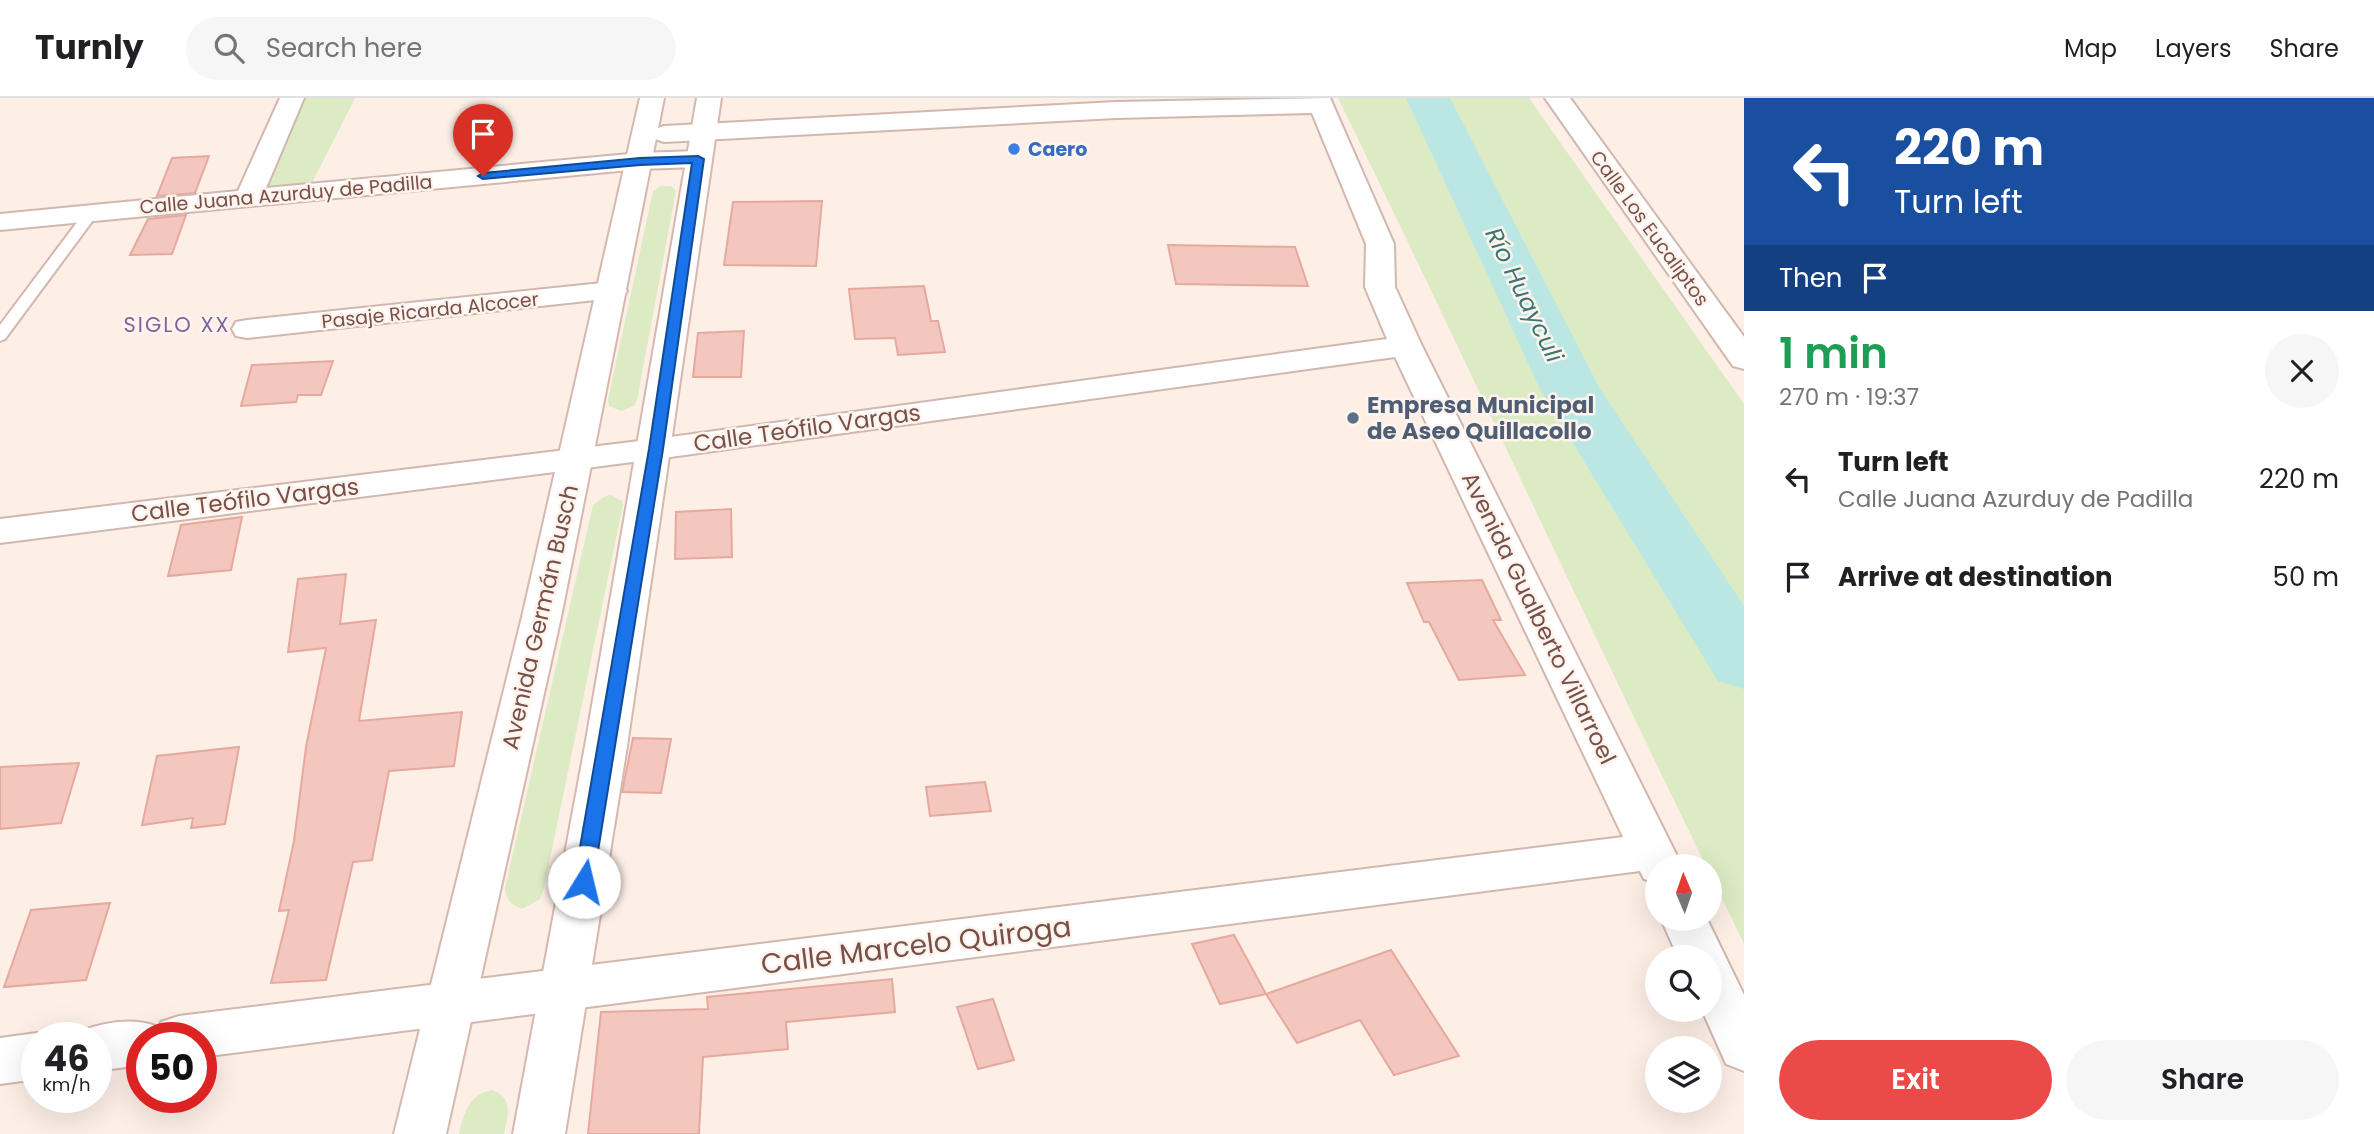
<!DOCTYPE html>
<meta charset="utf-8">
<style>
:root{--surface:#fff;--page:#f6f6f6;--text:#202124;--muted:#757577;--line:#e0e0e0;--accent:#ea4a48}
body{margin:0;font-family:Poppins,sans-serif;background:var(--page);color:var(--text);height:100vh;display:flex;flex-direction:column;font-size:26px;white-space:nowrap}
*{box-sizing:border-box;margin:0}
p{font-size:23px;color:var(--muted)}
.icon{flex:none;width:38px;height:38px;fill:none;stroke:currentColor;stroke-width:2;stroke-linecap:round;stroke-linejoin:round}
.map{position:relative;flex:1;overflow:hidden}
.side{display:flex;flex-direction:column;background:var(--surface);width:630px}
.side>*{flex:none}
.banner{background:#1a4fa0;color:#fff;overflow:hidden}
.needle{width:46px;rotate:358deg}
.fabs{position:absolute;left:1645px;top:756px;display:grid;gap:14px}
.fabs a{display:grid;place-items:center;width:77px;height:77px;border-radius:50%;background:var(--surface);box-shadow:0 7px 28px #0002;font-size:35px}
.speed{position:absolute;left:21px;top:924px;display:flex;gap:14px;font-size:35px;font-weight:700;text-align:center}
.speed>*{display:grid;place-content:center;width:91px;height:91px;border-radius:50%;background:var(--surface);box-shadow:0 7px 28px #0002;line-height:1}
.speed small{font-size:18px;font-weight:400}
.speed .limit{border:10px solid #d22;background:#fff;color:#111}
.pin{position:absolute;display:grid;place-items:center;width:60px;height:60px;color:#fff;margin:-72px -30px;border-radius:50% 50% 50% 0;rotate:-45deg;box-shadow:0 0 7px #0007}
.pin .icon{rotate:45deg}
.me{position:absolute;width:77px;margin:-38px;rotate:9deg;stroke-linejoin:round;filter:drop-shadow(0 0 5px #0008)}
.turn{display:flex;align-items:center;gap:24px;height:147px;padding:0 35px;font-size:32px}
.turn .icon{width:91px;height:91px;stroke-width:2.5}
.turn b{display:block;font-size:49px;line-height:60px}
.then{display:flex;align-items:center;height:66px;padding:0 35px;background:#0003;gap:14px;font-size:26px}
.round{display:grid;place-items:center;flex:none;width:74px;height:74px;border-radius:37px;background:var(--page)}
.overview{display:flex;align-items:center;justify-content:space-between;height:119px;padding:0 35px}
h1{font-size:42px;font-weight:600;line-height:52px;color:#1e9e55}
.action{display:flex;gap:14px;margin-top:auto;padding:14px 35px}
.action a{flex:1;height:80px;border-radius:42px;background:var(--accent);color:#fff;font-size:28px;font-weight:600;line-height:80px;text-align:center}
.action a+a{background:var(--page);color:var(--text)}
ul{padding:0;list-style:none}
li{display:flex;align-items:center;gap:21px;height:98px;padding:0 35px}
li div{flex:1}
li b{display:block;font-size:26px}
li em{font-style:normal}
header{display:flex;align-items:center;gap:42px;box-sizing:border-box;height:98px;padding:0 35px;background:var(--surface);border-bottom:2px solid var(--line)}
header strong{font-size:33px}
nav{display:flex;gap:38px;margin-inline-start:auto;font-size:24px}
.search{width:490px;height:63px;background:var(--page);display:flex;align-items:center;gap:18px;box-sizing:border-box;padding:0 24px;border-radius:38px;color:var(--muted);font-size:26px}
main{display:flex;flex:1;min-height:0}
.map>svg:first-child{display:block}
</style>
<header>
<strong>Turnly</strong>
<div class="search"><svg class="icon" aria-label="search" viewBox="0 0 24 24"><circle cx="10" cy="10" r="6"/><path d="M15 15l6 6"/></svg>Search here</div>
<nav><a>Map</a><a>Layers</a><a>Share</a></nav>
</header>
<main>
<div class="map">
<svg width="1744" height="1036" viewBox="0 0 1744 1036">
<rect width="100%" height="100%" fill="#fdefe6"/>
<g fill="#dcebc4">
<path d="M300 0H355L312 85 269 88 262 85Z"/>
<path d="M1338 0H1529L1744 306V846L1710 776V768H1706C1581 513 1463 255 1338 0Z"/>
<path d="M661 88H671L676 93 637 302 634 308 621 313 609 308 608 302 653 93Z"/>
<path d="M611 397 622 403 623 407 544 790 540 801 522 811C510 806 506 802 505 790L593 407 604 399Z"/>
<path d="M492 992C514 1000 508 1017 504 1036H459C464 1015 469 996 492 992Z"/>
</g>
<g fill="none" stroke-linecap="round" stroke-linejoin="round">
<path fill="#bae7e4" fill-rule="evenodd" d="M1406 0H1450L1600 291 1744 508V591L1718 583 1540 291Z"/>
</g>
<g fill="#f3c7bd" stroke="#e6a99d" stroke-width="2">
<path d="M209 58 195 95 157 98 172 60Z"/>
<path d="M822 103 816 168 724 167 733 104Z"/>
<path d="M186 117 172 156 130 157 148 121Z"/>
<path d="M1168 147 1295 149 1308 188 1176 186Z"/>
<path d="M924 188 931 223H938L945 254 898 257 895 240 855 241 849 191Z"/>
<path d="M744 233 741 279H693L698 235Z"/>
<path d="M333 263 321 297H298L296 304 241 308 252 267Z"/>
<path d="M731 411 732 459 675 461 676 414Z"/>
<path d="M242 419 231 472 168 478 181 427Z"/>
<path d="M346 476 340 526 376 522 359 623 462 614 454 668 389 673 372 762 353 764 326 882 271 885 289 812 279 813 294 743 306 649 326 550 288 554 298 481Z"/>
<path d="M1482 482 1501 522H1493L1525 577 1459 582 1429 524H1424L1407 485Z"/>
<path d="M633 640 671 641 661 695 622 694Z"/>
<path d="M239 649 225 726 191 730 193 720 142 727 157 658Z"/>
<path d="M79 665 61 725 0 731V669Z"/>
<path d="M985 684 991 713 930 718 926 689Z"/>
<path d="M110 805 86 882 4 889 31 812Z"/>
<path d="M1234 837 1266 896 1220 906 1192 846Z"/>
<path d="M1391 852 1459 958 1394 977 1360 922 1297 945 1266 896Z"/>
<path d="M892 881 895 914 786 924 788 951 703 959 699 1036H588L601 914 708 911 707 899Z"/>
<path d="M993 901 1014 962 978 971 957 909Z"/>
</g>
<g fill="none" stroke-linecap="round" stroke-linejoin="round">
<defs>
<path id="lane" d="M92 110 99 114 5 241 0 243V227L87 111Z"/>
<g id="street">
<path d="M280 0H304L266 90 640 55 698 53 707 55 711 61 707 67 698 69 640 71 0 132V116L238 93Z"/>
<path d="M1330 0 1394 146 1395 189 1422 248 1682 768H1657V785L1644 781 1640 773 201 959V940H142V967L96 973V940H76L78 934C104 924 133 919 159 929L161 924 179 918 1623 739 1395 259 656 361 0 445V421L656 341 1387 241 1365 189 1366 146 1312 15 1116 20 664 44 655 41 651 36 655 31 664 28 1116 4Z"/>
<path d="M1545 0H1570L1744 239V271L1733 268Z"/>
<path d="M612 184 623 187 627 193 623 199 247 240 236 238 232 231 236 224 247 222Z"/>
<path d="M1661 821H1707L1744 897V973L1726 966 1702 912H1710V859H1678Z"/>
<path d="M37 935 49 940H37V981L0 986V940Z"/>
</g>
<g id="secondary">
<path d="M640 0H664L561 519 446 1036H394L522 519Z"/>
<path d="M697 0H721L627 648 565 1036H513L585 648Z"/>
</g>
</defs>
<use href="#lane" stroke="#d1b7ae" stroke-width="4"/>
<use href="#street" stroke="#d1b7ae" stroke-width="4"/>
<use href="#secondary" stroke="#d7b7ae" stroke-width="4"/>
<use href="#lane" fill="#fff" fill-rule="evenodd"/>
<use href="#street" fill="#fff" fill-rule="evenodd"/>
<use href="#secondary" fill="#fff" fill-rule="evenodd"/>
</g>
<path fill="#1a73e8" stroke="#114b97" stroke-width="2" d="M698 58 704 61 663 351 593 784 590 789 584 791 577 789 574 784 649 351 692 65 640 67 483 81 478 78 483 75 640 60Z"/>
<circle fill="#3f7fe0" stroke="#fff4ed" stroke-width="2.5" cx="1014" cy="51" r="7"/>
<circle fill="#5c6f8a" stroke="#fff4ed" stroke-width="2.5" cx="1353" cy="320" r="7"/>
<g text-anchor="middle" stroke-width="5" stroke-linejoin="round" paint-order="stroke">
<g font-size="19" font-weight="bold" fill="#366cbe" stroke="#fff4ed" text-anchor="start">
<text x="1028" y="58">Caero</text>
</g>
<g font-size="19" fill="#77504a" stroke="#fff4ed">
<text transform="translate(286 96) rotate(-5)" y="7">Calle Juana Azurduy de Padilla</text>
<text transform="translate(1650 130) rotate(54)" y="7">Calle Los Eucaliptos</text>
<text transform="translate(430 212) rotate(-6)" y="7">Pasaje Ricarda Alcocer</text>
</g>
<g font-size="21" letter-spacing="2" fill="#7d659b" stroke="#fff4ed">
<text x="177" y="234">SIGLO XX</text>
</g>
<g font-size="23" font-weight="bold" fill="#4e5e75" stroke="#fff4ed" text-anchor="start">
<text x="1367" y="315">Empresa Municipal<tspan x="1367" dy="26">de Aseo Quillacollo</tspan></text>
</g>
<g font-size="23" fill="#77504a" stroke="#fff4ed">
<text transform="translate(807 330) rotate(-8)" y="8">Calle Teófilo Vargas</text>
<text transform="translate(245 402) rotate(-7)" y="8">Calle Teófilo Vargas</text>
<text transform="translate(540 519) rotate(-77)" y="8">Avenida Germán Busch</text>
<text transform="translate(1539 520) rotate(64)" y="8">Avenida Gualberto Villarroel</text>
</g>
<g font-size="24" font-style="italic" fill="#3a7673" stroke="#fff4ed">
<text transform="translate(1524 197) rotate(64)" y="8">Río Huayculi</text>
</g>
<g font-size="28" fill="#77504a" stroke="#fff4ed">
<text transform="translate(916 847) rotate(-7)" y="10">Calle Marcelo Quiroga</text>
</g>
</g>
</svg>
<div class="fabs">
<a><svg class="needle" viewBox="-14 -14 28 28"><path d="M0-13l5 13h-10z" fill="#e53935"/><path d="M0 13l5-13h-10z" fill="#757577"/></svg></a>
<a><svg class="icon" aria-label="search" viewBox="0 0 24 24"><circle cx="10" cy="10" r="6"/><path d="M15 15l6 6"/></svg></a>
<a><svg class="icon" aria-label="layers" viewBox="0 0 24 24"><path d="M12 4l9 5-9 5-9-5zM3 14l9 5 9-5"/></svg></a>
</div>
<div class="speed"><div>46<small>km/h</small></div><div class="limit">50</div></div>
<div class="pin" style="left:483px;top:78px;background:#d93025"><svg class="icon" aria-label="arrive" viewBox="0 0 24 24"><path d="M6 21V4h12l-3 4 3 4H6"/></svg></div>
<svg class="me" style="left:584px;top:784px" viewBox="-20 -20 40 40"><circle r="19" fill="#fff"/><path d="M0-13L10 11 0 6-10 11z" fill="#1a73e8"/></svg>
</div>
<section class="side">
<div class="banner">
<div class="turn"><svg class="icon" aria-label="left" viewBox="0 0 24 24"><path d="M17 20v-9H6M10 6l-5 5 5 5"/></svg><div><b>220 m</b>Turn left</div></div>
<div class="then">Then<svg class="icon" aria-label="arrive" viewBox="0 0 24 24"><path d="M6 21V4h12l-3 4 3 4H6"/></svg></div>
</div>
<div class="overview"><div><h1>1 min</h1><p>270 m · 19:37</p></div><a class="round"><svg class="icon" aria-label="close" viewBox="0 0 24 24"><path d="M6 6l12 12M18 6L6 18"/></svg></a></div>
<ul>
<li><svg class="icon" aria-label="left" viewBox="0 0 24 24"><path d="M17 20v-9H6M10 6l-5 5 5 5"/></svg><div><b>Turn left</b><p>Calle Juana Azurduy de Padilla</p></div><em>220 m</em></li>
<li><svg class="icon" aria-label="arrive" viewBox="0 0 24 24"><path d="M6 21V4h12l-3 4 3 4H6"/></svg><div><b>Arrive at destination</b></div><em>50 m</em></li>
</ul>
<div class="action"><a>Exit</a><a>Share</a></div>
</section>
</main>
